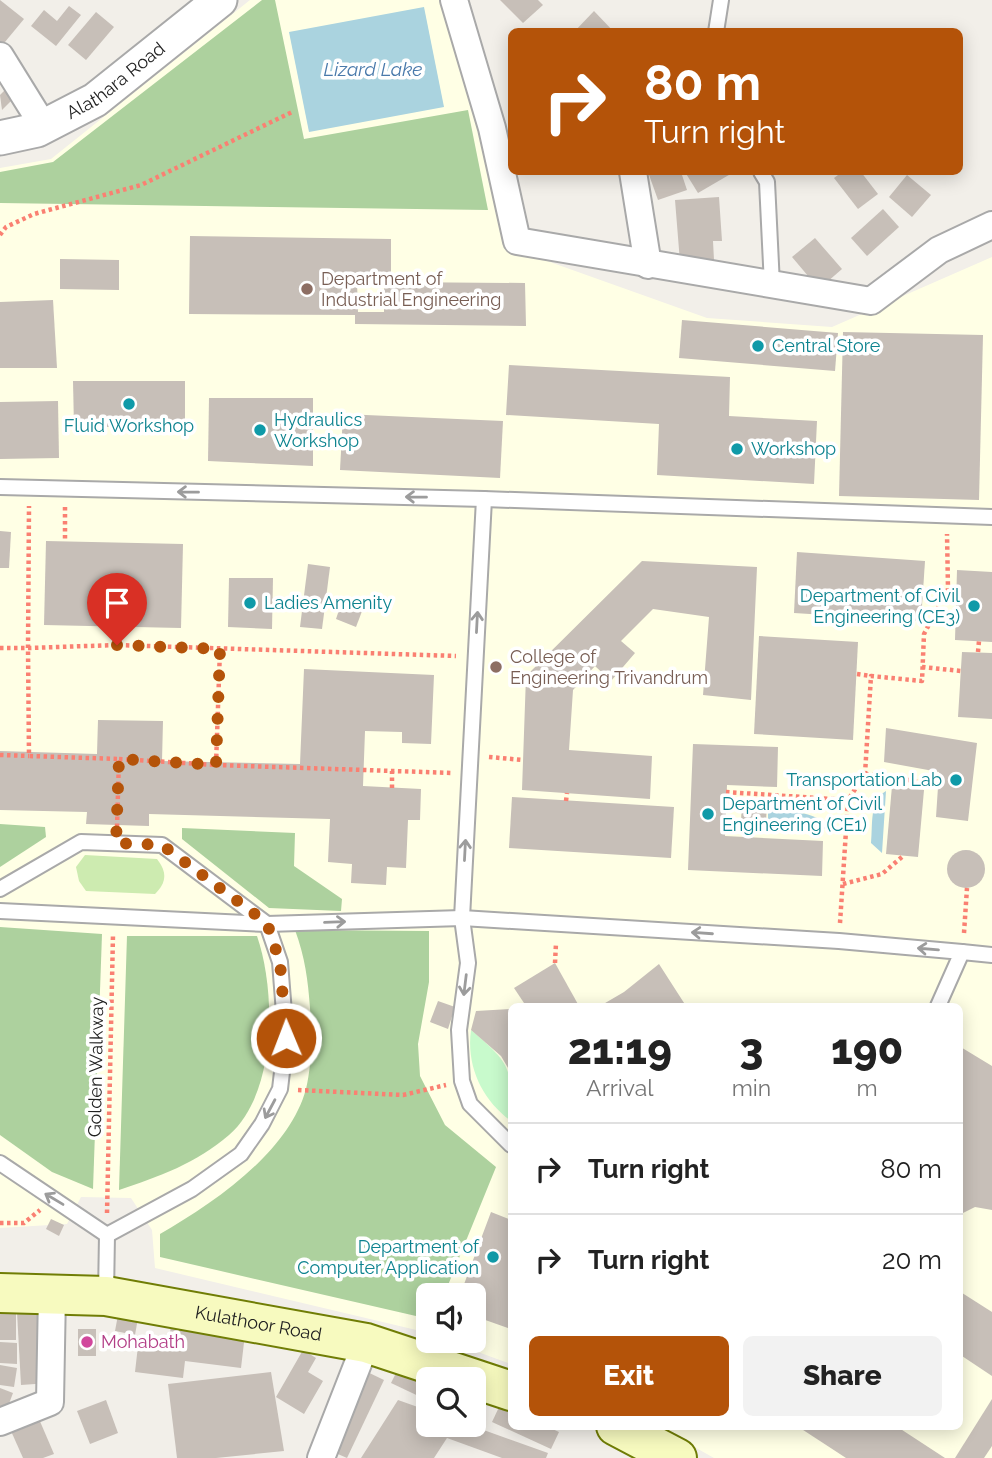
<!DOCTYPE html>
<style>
:root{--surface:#fff;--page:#f2f2f2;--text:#222;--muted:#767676;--line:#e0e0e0;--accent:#b45309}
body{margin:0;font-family:Raleway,sans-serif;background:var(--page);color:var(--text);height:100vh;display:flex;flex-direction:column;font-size:26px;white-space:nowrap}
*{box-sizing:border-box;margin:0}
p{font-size:23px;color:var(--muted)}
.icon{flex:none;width:38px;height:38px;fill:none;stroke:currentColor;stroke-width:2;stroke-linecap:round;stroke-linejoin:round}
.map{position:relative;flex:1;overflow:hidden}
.side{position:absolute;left:508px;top:1003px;width:455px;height:427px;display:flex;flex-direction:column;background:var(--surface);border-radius:10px;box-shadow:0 4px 18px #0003}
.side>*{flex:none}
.guide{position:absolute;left:508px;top:28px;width:455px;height:147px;border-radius:10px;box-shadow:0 4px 18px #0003;background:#b45309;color:#fff;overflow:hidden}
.tools{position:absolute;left:416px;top:1283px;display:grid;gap:14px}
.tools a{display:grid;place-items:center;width:70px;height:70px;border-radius:10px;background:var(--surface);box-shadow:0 4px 18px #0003;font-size:35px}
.pin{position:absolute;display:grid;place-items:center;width:60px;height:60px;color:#fff;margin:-72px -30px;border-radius:50% 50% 50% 0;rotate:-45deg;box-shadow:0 0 7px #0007}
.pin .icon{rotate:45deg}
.me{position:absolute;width:77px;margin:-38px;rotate:359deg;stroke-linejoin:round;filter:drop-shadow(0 0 5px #0008)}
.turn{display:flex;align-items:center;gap:24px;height:147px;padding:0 21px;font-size:32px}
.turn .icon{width:91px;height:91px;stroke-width:2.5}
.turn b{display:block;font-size:49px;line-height:60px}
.eta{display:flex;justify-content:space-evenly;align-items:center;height:119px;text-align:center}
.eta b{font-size:42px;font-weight:800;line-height:49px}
.primary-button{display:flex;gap:14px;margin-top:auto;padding:14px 21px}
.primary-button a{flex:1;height:80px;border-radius:10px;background:var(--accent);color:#fff;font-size:28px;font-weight:800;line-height:80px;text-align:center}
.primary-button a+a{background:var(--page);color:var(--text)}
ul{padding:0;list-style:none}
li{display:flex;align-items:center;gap:21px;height:91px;padding:0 21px;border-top:2px solid var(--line)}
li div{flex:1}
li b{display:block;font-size:26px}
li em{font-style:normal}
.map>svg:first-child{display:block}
</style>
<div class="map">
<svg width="992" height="1458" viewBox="0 0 992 1458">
<rect width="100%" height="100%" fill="#f2efe9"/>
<path fill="#ffffe5" d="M250 0H440L476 97 508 247 707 318 832 327 992 257V1458H714L657 1426H959V1006H511V1364L448 1341 474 1340V1295H429V1333L155 1268 152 1230 131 1198 81 1197 67 1224 0 1228V168L51 159Z"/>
<path fill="#cdebb0" d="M85 855 157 859C167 872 167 882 155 894L86 891 79 881 76 867Z"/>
<g fill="#add19e">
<path d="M262 0H275L304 139 468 110 488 210 0 203V172L53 162Z"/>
<path d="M0 824 45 827 46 837 0 867Z"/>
<path d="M182 828 295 833 294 866 342 899 341 911 269 908 182 839Z"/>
<path d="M0 927 102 934 93 1189 52 1172 0 1135Z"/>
<path d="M295 930 429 931V982L418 1044 420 1076 445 1125 496 1167 444 1295H429V1319L160 1257V1234C214 1203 289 1152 306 1089 312 1064 312 1034 310 1008 308 980 305 957 295 930Z"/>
<path d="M127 936H257C276 991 277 1093 229 1135 197 1163 158 1177 119 1190Z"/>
</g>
<path fill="#c8facc" d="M471 1030C513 1066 511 1067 511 1121 482 1100 466 1066 471 1030Z"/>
<g fill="#aad3df">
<path d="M424 7 444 107 309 132 289 32Z"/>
<path d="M886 791 882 853 871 843C873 825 869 801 886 791Z"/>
<path d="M768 807C795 816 809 807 832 829L768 824Z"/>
</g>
<g fill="#c7bfb8" fill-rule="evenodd">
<path d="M0 0 24 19 0 48Z"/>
<path d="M500 0H538L543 5 523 23Z"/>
<path d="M69 6 81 15 56 46 31 26 44 10 57 21Z"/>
<path d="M594 11 614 32H574Z"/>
<path d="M96 12 114 27 86 60 68 45Z"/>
<path d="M7 88 16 96 2 110 0 95Z"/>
<path d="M648 172H681L687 190 658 200Z"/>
<path d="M685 172H734L698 193Z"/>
<path d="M842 172H861L878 194 858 209 834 178Z"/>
<path d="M907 175 931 195 912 217 889 197Z"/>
<path d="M719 197 722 241H713L714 260 680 262 675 200Z"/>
<path d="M883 209 899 227 867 256 851 238Z"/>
<path d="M190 236 391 239V282L525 283 526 326 355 324V315L189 314ZM357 282H384V312H358Z"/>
<path d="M815 238 842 269 819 289 792 257Z"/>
<path d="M60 259 119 260V290L60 289Z"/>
<path d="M53 300 57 368H0V302Z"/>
<path d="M682 320 838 333 835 371 679 358Z"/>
<path d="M843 332 983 335 979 500 839 496Z"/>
<path d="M509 365 730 377 729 416 817 421 814 484 657 475 659 424 506 415Z"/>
<path d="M73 381H185V427H74Z"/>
<path d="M209 398H313V466L208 461Z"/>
<path d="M58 401 59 458 0 459V402Z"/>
<path d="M343 414 503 421 500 478 340 470Z"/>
<path d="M0 531 11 532 9 568H0Z"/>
<path d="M46 541 183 544 181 628 44 625Z"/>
<path d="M797 552 925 561 921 621 794 613Z"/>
<path d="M642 561 757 567 751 700 703 695 709 617 653 609 621 641 635 653 611 681 595 666 573 690 569 750 652 756 650 799 522 790 526 676Z"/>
<path d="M308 564 330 567 322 629 300 627Z"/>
<path d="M957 570 992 572V642L955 640Z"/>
<path d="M229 578H273L272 629 228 627Z"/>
<path d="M343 598 364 606 356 627 336 619Z"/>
<path d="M759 636 858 642 853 740 754 734Z"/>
<path d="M962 652 992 653V719L958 717Z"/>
<path d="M304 669 434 675 431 744 402 743V732L365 731 363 786 421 789 420 820H408L406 868 387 867 386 885 351 883 352 864 328 862 330 819 149 814V826L86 824 87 812 0 810V751L97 754 98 720 163 721 162 761 300 764Z"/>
<path d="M886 728 977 743 968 821 936 817 939 772 884 762Z"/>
<path d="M693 744 778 747 777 787 727 785 725 836 823 841 822 876 688 870Z"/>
<path d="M892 786 924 790 918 857 886 854Z"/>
<path d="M512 797 674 807 671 858 509 848Z"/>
<path d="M742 799 767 802 766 823 741 822Z"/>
<circle cx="966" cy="869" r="19"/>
<path d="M555 963 579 1006H526L514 988Z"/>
<path d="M659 964 686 1006H600L624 992Z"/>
<path d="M438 1001 455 1007 448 1029 430 1022Z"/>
<path d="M511 1009V1073L501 1056 471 1030 476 1011Z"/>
<path d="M959 1046 992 1066V1210L975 1207 959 1215Z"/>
<path d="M491 1212 511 1220V1329L474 1316V1295H460Z"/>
<path d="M51 1219 64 1225 59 1236 46 1229Z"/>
<path d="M959 1291 992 1312V1376L959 1354Z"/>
<path d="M45 1311 49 1383 21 1385 17 1312Z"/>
<rect x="0" y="1314" width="16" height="26"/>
<path d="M118 1315 138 1318 135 1335 115 1331Z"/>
<path d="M171 1325 245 1334 241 1368 185 1361 183 1378 135 1372 139 1337 169 1341Z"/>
<rect x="78" y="1329" width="18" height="27"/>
<path d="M0 1342 17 1343V1364L0 1363Z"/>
<path d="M303 1350 316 1358 308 1372 323 1381 304 1414 276 1397Z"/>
<path d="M401 1363 429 1379V1401L391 1383Z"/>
<path d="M0 1365 17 1368 14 1387 0 1385Z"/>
<path d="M359 1368 384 1380 347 1458 322 1447Z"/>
<path d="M271 1372 284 1451 216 1458H177L168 1384Z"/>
<path d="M0 1388 13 1393 4 1417 0 1415Z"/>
<path d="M992 1399V1446L984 1458H955Z"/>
<path d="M106 1400 118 1433 90 1444 77 1411Z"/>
<path d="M398 1400 429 1411V1424H467L548 1453 546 1458H502L447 1438 434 1458H361Z"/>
<path d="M500 1405 511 1410V1426H546L559 1432 551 1449 492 1422Z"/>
<path d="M39 1419 54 1454 43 1458H23L11 1431Z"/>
<path d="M797 1426H896L945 1458H846Z"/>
</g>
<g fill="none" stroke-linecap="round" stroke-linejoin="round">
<defs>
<g id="service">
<path d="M716 32 721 0"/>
<path d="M761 172 767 182 772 285"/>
<path d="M0 487 484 499 992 517"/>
<path d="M484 499 462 918 468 963 459 1030 462 1081 470 1104 511 1145"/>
<path d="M0 889 81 842 162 845 267 924 280 962 286 1038 280 1089 262 1124 241 1154 192 1189 107 1235"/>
<path d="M0 911 267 924 462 918 839 941 962 952 938 1006"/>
<path d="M962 952 992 955"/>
<path d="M0 1163 107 1235"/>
<path d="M106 1295 107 1235"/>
</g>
<g id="minor">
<path d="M454 0 492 128 517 241 871 301 939 250 992 225"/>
<path d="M0 56 44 127"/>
<path d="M633 172 648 265"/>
<path d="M0 1422 50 1402 52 1293"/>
<path d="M321 1458 366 1343"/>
</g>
<g id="tertiary">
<path id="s1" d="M0 138 37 130 95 100 220 0"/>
</g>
<g id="secondary">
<path id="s2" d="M0 1293 106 1296 366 1343 511 1391"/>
<path d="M616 1426 677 1458"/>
</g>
</defs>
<use href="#service" stroke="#a9a9a9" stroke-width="18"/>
<use href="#minor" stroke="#a9a9a9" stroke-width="30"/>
<use href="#tertiary" stroke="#a9a9a9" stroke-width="37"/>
<use href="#secondary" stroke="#707d05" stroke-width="42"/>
<g stroke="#fa8072" stroke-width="4.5" stroke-dasharray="3.5 3.5" stroke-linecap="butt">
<path d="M0 235 6 227 34 214 141 185 292 112"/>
<path d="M65 507V541"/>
<path d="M117 626V645"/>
<path d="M0 648H28L29 506"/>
<path d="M978 652 979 641"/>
<path d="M922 667 961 671"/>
<path d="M857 674 871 676"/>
<path d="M0 755 29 756"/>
<path d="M489 757 523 760"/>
<path d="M119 759 216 765 220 649"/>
<path d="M216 765 453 773"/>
<path d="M865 774 938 784"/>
<path d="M392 788V771"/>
<path d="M726 792 848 800"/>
<path d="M566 801 567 793"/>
<path d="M117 827 119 759 29 756 28 648 117 645 456 656"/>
<path d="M843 884 882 874 903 856"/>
<path d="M840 923 848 800 865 774 871 676 922 681 924 634 948 589 947 534"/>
<path d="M964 933 967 888"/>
<path d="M555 963 556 943"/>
<path d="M298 1090 403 1095 446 1085"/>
<path d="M107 1213 113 935"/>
<path d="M0 1223H24L40 1210"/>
</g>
<use href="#service" stroke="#fff" stroke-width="14"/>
<use href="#minor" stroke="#fff" stroke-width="26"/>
<use href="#tertiary" stroke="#fff" stroke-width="33"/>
<use href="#secondary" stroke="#f7fabf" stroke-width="38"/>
</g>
<defs><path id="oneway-shaft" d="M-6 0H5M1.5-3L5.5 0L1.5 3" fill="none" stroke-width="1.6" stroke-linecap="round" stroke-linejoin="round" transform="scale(1.75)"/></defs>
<g stroke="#9c9c9c">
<use href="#oneway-shaft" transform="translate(188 492) rotate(-179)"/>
<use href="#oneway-shaft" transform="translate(416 497) rotate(-179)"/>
<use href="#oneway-shaft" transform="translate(477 622) rotate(-87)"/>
<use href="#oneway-shaft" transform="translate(465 850) rotate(-87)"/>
<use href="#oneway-shaft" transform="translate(335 922) rotate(-2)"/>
<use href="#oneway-shaft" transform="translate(702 933) rotate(-176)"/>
<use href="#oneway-shaft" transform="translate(928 949) rotate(-175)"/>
<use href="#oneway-shaft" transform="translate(465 985) rotate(97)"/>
<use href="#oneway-shaft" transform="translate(270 1109) rotate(118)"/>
<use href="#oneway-shaft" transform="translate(54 1199) rotate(-149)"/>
</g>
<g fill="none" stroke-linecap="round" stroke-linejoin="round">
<path stroke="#b45309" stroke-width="12" stroke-dasharray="0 21.6" d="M117 645 220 649 216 765 119 759 116 843 162 845 267 923 280 962 286 1038"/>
</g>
<g fill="#8d6e63" stroke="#fff" stroke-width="2.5">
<circle cx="307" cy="289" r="7"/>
<circle cx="496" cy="667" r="7"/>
</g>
<g fill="#0f9aa8" stroke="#fff" stroke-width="2.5">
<circle cx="758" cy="346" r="7"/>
<circle cx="129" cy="404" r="7"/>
<circle cx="260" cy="430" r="7"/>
<circle cx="737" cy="449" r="7"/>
<circle cx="250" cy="603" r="7"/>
<circle cx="974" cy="606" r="7"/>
<circle cx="956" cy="780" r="7"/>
<circle cx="708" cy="814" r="7"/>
<circle cx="493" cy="1257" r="7"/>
</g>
<circle fill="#d1479c" stroke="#fff" stroke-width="2.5" cx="87" cy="1342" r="7"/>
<g text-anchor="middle" stroke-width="7" stroke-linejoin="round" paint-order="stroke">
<g font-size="18" fill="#222" stroke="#fff">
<text dy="6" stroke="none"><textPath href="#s1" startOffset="131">Alathara Road</textPath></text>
<text transform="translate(96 1067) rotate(-89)" y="6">Golden Walkway</text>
<text dy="6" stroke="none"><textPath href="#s2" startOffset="261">Kulathoor Road</textPath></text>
</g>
<g font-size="18" fill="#785e54" stroke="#fff" text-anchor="start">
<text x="321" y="285">Department of<tspan x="321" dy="21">Industrial Engineering</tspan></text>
<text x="510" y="663">College of<tspan x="510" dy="21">Engineering Trivandrum</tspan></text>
</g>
<g font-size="18" fill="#0d838f" stroke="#fff" text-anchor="start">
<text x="772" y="352">Central Store</text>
<text x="274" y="426">Hydraulics<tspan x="274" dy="21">Workshop</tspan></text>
<text x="129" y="432" text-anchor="middle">Fluid Workshop</text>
<text x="751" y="455">Workshop</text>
<text x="960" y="602" text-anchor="end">Department of Civil<tspan x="960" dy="21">Engineering (CE3)</tspan></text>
<text x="264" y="609">Ladies Amenity</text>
<text x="942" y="786" text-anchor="end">Transportation Lab</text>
<text x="722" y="810">Department of Civil<tspan x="722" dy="21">Engineering (CE1)</tspan></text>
<text x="479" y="1253" text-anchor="end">Department of<tspan x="479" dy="21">Computer Application</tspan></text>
</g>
<g font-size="18" fill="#b23c85" stroke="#fff" text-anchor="start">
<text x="101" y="1348">Mohabath</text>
</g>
<g font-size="19" font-style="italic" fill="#4a7aab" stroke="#fff">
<text x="373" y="76">Lizard Lake</text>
</g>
</g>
</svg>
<div class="tools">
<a><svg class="icon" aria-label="sound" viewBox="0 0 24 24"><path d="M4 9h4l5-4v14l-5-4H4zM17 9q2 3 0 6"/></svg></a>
<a><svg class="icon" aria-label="search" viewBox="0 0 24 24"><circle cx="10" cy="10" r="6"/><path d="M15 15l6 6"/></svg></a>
</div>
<div class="pin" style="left:117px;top:645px;background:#d93025"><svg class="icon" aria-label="arrive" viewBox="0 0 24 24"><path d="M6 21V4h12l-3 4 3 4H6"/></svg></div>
<svg class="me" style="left:286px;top:1038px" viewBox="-20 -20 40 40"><circle r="17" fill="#b45309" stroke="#fff" stroke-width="3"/><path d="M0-11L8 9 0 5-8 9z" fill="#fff"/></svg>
<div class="guide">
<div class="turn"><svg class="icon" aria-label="right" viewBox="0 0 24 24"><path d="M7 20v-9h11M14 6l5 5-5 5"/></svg><div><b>80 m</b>Turn right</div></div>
</div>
<section class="side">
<div class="eta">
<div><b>21:19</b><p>Arrival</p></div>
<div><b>3</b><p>min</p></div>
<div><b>190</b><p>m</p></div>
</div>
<ul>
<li><svg class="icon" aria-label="right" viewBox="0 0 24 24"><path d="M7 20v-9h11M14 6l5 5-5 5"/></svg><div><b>Turn right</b></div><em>80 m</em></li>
<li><svg class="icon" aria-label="right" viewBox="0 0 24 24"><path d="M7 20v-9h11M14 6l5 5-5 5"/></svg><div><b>Turn right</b></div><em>20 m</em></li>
</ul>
<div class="primary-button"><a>Exit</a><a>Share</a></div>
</section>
</div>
